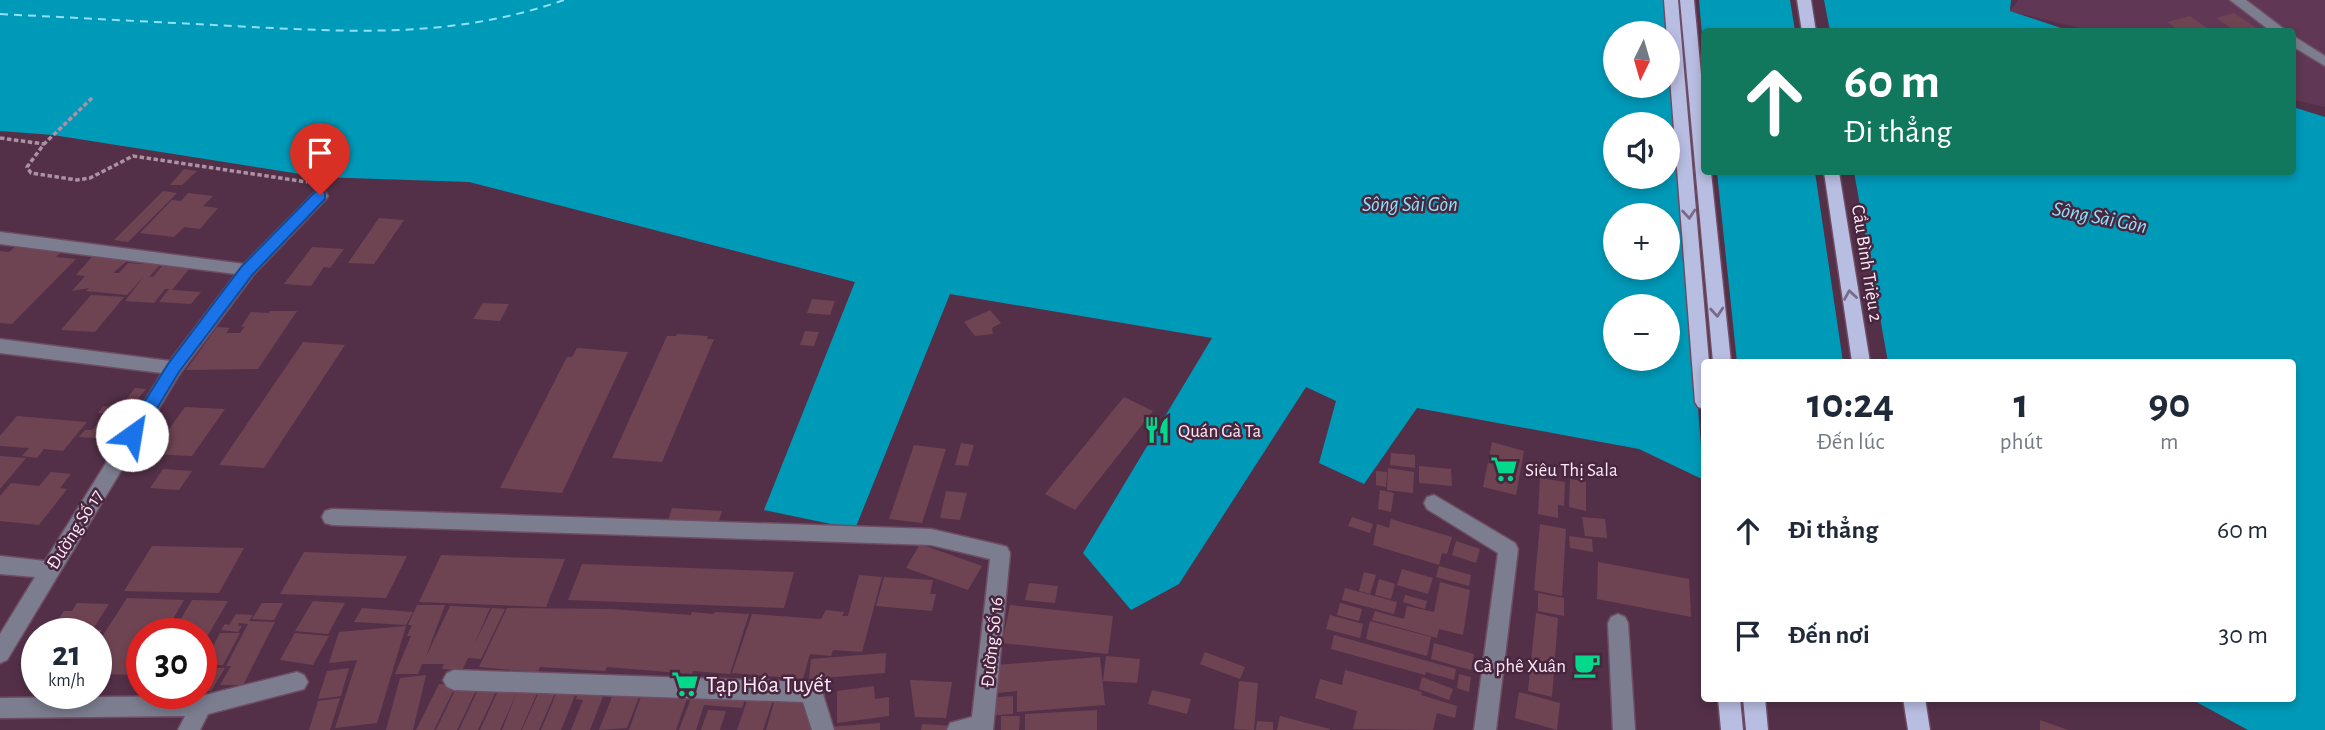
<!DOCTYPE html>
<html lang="vi">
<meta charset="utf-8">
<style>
:root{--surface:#fff;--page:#f6f6f7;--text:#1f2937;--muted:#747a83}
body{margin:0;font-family:"Alegreya Sans",sans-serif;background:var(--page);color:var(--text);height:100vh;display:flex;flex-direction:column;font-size:26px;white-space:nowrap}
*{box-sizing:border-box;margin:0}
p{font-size:23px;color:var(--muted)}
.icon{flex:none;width:38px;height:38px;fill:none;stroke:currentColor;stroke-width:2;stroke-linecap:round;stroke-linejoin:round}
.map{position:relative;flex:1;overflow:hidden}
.sheet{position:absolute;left:1701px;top:359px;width:595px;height:343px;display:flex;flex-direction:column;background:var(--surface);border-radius:7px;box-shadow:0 4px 10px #0003}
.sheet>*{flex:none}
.banner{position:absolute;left:1701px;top:28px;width:595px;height:147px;border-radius:7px;box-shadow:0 4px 10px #0003;background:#12785d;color:#fff;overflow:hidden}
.needle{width:46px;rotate:185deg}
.tools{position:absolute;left:1603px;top:21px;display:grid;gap:14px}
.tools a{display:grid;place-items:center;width:77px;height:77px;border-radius:50%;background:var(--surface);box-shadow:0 4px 10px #0003;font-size:35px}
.speed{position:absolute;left:21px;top:618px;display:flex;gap:14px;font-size:35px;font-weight:700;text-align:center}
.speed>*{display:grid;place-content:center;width:91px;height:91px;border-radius:50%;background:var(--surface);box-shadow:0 4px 10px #0003;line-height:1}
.speed small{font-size:18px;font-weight:400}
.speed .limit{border:10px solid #d22;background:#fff;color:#111}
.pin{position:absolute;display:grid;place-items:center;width:60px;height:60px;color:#fff;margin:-72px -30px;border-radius:50% 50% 50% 0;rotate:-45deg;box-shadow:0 0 7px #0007}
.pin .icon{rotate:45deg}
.me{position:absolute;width:77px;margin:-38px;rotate:32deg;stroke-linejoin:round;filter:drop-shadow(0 0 5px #0008)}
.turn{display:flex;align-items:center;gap:24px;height:147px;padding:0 28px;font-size:32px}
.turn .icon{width:91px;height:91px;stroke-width:2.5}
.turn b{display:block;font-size:49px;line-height:60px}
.eta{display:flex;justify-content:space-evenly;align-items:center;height:119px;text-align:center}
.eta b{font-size:42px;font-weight:700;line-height:49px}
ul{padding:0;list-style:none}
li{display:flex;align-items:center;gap:21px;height:105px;padding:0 28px}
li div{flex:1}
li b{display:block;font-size:26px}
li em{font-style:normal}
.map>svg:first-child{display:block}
</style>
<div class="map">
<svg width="2325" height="730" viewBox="0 0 2325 730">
<rect width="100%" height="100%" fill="#533048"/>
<path fill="#603754" d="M2018 0H2325V107L2293 100 2292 32 2091 31 2010 11Z"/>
<path fill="#009ab9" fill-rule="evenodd" d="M0 0H2011L2010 11 2070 31 1704 32V172H2292L2293 107 2325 117V730H2248L2189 698H2292V362H1704V480L1639 449 1417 408 1364 484 1319 463 1336 401 1306 387 1179 584 1131 610 1083 553 1212 338 950 294 855 529 764 510 855 282 469 182 319 177 53 135 0 131ZM1615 33H1668V86H1615ZM1615 124H1668V177H1615ZM1615 215H1668V268H1615ZM1615 306H1668V359H1615Z"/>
<g fill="#533048">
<path d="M1666 0H1699L1704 56V172H1717L1737 362H1704V484Z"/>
<path d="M1790 0H1824L1830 31H1795Z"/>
<path d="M1815 172H1854L1888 362H1843Z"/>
</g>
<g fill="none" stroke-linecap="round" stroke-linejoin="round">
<path stroke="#8ee1f9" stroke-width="2" stroke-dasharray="8 6" stroke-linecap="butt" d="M0 14C78 18 156 22 233 26 349 32 453 39 564 0"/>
</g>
<g fill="#6f4452">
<path d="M2234 13 2258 29 2237 32 2216 18Z"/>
<path d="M2190 16 2213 32H2181L2167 22Z"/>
<path d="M184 169 197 171 182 185H170Z"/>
<path d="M163 191 177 193 128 242 114 240Z"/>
<path d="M188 193 213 196 203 206 218 208 200 229 184 227 174 237 140 233 172 200 181 201Z"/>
<path d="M379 218 404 220 374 264 348 263Z"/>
<path d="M15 247 61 252 56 257 76 259 12 324 0 323V251L9 252Z"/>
<path d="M312 247 344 249 330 268 324 267 311 286 284 284Z"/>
<path d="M108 252 135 254 113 273H119L128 263 160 265 149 277H153L162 266 190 268 172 290 201 292 191 304 159 302 169 289H165L154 303 125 301 144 276 127 295 86 291 89 288 72 291 85 276 76 275 92 257 103 258Z"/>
<path d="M91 295 124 297 95 332 61 330Z"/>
<path d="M812 299 835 301 830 315 807 313Z"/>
<path d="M483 303 509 304 500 321 473 319Z"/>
<path d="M990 310 1001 323 992 328 993 334 975 336 964 322Z"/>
<path d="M270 311H297L258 369 186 370 217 327 230 328 226 333H240L245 326 241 327 251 312 269 313Z"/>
<path d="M805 331 819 332 814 346 800 345Z"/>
<path d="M677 334 708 336 707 339H714L662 462 612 458 667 336H676Z"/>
<path d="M303 342 345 345 264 468 219 465Z"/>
<path d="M577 348 628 352 562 493 500 488 567 357H572Z"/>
<path d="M135 388 146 389 132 406 122 405Z"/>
<path d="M1124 397 1153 411 1075 510 1045 494Z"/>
<path d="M103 406 133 409 109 439 79 437 85 430H92L97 424 104 425 112 414 98 413Z"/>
<path d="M185 407 225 409 192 456 151 454Z"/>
<path d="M17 416 87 422 63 451 44 449 37 458 22 456 29 448 0 446V436Z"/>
<path d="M1492 442 1524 451 1516 495 1483 487Z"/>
<path d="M961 443 974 445 968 466 955 465Z"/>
<path d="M914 445 946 449 922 523 889 519Z"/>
<path d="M1391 453 1415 455V468L1390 465Z"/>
<path d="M0 456 26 458 0 489Z"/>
<path d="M1419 466 1451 469 1452 486 1419 483Z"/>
<path d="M1388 468 1414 472 1413 493 1387 490Z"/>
<path d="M163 469 192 471 179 490 150 488Z"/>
<path d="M1376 471 1387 472 1386 487 1376 485Z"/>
<path d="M51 472 71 474 60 488 67 489 39 525 0 521V496L11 483 39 486Z"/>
<path d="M1540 478 1565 482 1564 506 1558 505V518L1538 514Z"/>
<path d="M1570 479 1586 482V511L1569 507Z"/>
<path d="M1380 490 1394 493 1391 512 1378 509Z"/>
<path d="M946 491 967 493 960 520 940 518Z"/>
<path d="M672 508 722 511 717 527 667 524Z"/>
<path d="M1352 517 1373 524 1370 533 1348 526Z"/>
<path d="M1582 517 1605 519 1607 538 1585 536Z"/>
<path d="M1391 519 1452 537 1447 554 1442 553 1439 565 1373 545 1377 524 1389 528Z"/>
<path d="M1540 524 1566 529 1562 596 1534 590Z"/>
<path d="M1569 536 1592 539 1593 552 1570 548Z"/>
<path d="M1456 541 1480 549 1476 563 1452 555Z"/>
<path d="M920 544 982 566 968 590 906 568Z"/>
<path d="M152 546 244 548 219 593 124 591Z"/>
<path d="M304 552 407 556 386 598 280 594Z"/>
<path d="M441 555 565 559 546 607 419 602Z"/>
<path d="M1598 562 1689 579 1691 617 1597 599Z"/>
<path d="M582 564 794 572 784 608 568 600Z"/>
<path d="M1439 566 1471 575 1469 586 1436 577Z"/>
<path d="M1402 569 1433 578 1428 594 1397 585Z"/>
<path d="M1364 572 1376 575 1370 594 1359 591Z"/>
<path d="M859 575 882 577 862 652 833 650 831 656 810 654 803 679 732 673 752 614 821 619 826 610 844 612 842 616H848Z"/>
<path d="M884 577 933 580 930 594H936L932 611 876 606Z"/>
<path d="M1379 579 1395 584 1391 599 1375 595Z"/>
<path d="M1440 582 1470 590 1463 635 1439 629 1437 638 1372 620 1375 611 1404 619 1407 606 1434 612Z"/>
<path d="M1029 583 1058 586 1055 603 1025 600Z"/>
<path d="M1345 588 1397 602 1394 614 1342 600Z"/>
<path d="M1538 593 1564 598V616L1538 611Z"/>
<path d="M1405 595 1427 601 1425 609 1403 602Z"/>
<path d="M127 598 184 600 164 634H142V670L139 675 96 674V646Z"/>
<path d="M192 600 228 601 201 647V634H172Z"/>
<path d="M313 601 345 603 328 634 295 631Z"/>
<path d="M77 603 109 604 93 629 102 630 96 638V634H48L64 611H72Z"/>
<path d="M262 603H283L274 620 252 619Z"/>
<path d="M1340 603 1362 609 1359 621 1337 615Z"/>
<path d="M417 605H445L425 659 450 606 490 608 473 647 492 608 505 609 481 659 468 658 462 670 442 669 444 664H422L418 674H395L411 636H407L412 625H408Z"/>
<path d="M1010 605 1113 616 1108 654 1002 643Z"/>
<path d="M362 608 413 612 406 625 354 622Z"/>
<path d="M507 608 611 609 691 615 692 612 714 614 715 612 749 614 730 674 693 671 692 674 607 667 605 671 540 667 538 672 479 667Z"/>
<path d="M1536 613 1558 618 1552 697 1528 691Z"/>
<path d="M236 614 253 615 249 621 275 622 243 685H220L231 666H226L248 624 239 623 238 626H242L238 632 221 630 225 624 229 625Z"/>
<path d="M1330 615 1363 624 1360 638 1326 629Z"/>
<path d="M1370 621 1431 637 1427 656 1366 639Z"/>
<path d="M406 626 377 723 335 728 357 660 329 663 339 632Z"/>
<path d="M220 633H240L223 665H203Z"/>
<path d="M295 633 329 636 313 665 280 660Z"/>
<path d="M1334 635 1456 669 1454 680 1426 672 1425 675 1331 649Z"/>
<path d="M1434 643 1474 654 1471 670 1431 659Z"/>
<path d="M1205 652 1245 667 1240 679 1200 664Z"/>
<path d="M886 653 885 673 809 679 811 659Z"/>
<path d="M1106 656 1140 659 1137 683 1103 681Z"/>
<path d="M1100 657 1105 705 1017 712V691L998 693 997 665Z"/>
<path d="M201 667 225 668 211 691H201Z"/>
<path d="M349 668 341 696 318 699 327 671Z"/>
<path d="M1345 670 1422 692 1421 695 1457 706 1455 718 1437 713 1433 730 1353 729 1357 711 1315 698 1320 679 1342 685Z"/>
<path d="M1459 674 1471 677 1469 692 1457 688Z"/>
<path d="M426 675 413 730H386L400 678Z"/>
<path d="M1422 677 1453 689 1449 700 1419 689Z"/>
<path d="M910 680 952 682 946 718 915 717Z"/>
<path d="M482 681 500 683 478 730H459Z"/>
<path d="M1239 681 1258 683 1254 730 1234 729Z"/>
<path d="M459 682 479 684 457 730H436Z"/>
<path d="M502 682 541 684 521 730H502L517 692 500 730H480Z"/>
<path d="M561 682 580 683 561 730H541Z"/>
<path d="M583 682 608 683 590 730H571L583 700 576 699Z"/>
<path d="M543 683 559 684 539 730H522Z"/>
<path d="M646 683 692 684 676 730H629Z"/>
<path d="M439 684 456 685 434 730H416Z"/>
<path d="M617 684 643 687 627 728 599 730Z"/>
<path d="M874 686 875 699 889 697V716L837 723V691Z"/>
<path d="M749 688 742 708 704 705 696 730H679L691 698 707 700 711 689Z"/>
<path d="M1152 690 1191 699 1187 714 1148 704Z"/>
<path d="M777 692 825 693 815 730H766Z"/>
<path d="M1519 692 1560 703 1557 730 1515 718Z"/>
<path d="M749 695 774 697 763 730H737Z"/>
<path d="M1013 696V714L986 716 987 698Z"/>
<path d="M340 698 330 730H309L318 701Z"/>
<path d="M708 710 726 711 720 730H701Z"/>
<path d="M1097 710V730H1025V714Z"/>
<path d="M1001 716H1020L1019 730H1001Z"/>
<path d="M1280 716 1330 729V730H1277Z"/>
<path d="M2040 720 2068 730H2040Z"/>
<path d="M1257 721 1273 722V730H1256Z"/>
<path d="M880 723V730H829V727Z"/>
<path d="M922 724 954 726V730H921Z"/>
</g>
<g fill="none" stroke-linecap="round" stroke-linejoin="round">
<defs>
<g id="minor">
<path d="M2230 0H2246L2288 32H2272Z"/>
<path d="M2292 35 2325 56V66L2292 46Z"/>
<path d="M320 191 325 192 328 196 325 200 254 274 180 373 7 660 0 663V634L35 577 0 574V556L45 561 162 373 0 353V339L170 361 236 274 0 244V232L244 264 315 192Z"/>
<path d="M1434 495 1515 543 1518 549 1496 730H1474L1498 553 1427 509 1424 503 1427 497Z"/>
<path d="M332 509 931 529 1000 545 1007 547 1010 553 993 730H947L950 723 972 717 990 559 931 545 332 525 325 523 322 517 325 511Z"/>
<path d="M1618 614 1625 617 1628 623 1635 730H1613L1608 623 1611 617Z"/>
<path d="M454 670 808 682 822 691 834 730H812L803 702 454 690 447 687 443 680 447 673Z"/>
<path d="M297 672 304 675 308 682 304 689 208 714 200 730H178L185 716 0 718V698L201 696Z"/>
</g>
<g id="major">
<path d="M1664 0H1678L1709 362H1704V409L1698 407 1695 402Z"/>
<path d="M1680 0H1694L1704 106V172H1711L1731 362H1713Z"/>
<path d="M1797 0H1811L1816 32H1802Z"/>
<path d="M1824 172H1839L1870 362H1852Z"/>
<path d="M1718 698H1740L1743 730H1721Z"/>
<path d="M1743 698H1765L1768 730H1746Z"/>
<path d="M1903 698H1925L1930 730H1908Z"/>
</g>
</defs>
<use href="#minor" stroke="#6e4d64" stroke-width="3"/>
<use href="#major" stroke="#6e4d64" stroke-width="3"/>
<g stroke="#ad91a4" stroke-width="3.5" stroke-dasharray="4.5 2.5" stroke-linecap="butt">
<path d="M92 98 44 144 27 167 31 173 77 180 90 178 133 156 307 182"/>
<path d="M0 138 44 144"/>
</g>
<use href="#minor" fill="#7c7e90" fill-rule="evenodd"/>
<use href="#major" fill="#b8bde2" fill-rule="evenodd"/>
</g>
<defs><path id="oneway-chevron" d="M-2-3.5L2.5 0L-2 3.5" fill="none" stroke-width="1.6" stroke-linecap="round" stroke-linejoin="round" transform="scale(1.75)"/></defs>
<g stroke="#7a6a88">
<use href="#oneway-chevron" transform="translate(1689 214) rotate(85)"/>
<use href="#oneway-chevron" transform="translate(1850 295) rotate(-99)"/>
<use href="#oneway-chevron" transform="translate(1717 312) rotate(85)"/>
</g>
<path fill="#1a73e8" stroke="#114b97" stroke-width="2" d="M320 191 325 192V199L253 274 179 372 138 440H126L124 435 126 431 168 364 242 266 315 192Z"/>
<defs>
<symbol id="restaurant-bare" viewBox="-9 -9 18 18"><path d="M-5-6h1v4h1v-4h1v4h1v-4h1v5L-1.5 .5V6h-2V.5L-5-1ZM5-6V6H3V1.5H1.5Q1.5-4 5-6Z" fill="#02d98b" stroke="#47263e" stroke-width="2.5" paint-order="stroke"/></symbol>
<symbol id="supermarket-bare" viewBox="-9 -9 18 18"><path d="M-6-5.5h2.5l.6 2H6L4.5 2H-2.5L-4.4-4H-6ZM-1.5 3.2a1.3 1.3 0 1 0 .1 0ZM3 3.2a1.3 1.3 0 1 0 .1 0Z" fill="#02d98b" stroke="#47263e" stroke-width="2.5" paint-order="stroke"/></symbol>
<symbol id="cafe-bare" viewBox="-9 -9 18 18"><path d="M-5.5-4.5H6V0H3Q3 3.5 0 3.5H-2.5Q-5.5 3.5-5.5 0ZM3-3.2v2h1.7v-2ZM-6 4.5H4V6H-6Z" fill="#02d98b" stroke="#47263e" stroke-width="2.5" paint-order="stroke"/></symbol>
</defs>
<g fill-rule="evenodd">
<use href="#restaurant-bare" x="1138" y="411" width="38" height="38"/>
<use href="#supermarket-bare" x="1485" y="450" width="38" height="38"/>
<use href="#cafe-bare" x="1568" y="646" width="38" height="38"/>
<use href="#supermarket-bare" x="666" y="665" width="38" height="38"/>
</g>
<g text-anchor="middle" stroke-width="5" stroke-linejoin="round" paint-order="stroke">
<g font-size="19" fill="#fee8f6" stroke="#47263e">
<text transform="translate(1868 263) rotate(81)" y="7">Cầu Bình Triệu 2</text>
<text transform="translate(74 529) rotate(-58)" y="7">Đường Số 17</text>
<text transform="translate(991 642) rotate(-84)" y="7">Đường Số 16</text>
</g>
<g font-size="19" fill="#fee8f6" stroke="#47263e" text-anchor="start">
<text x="1178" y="437">Quán Gà Ta</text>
<text x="1525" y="476">Siêu Thị Sala</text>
<text x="1566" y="672" text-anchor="end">Cà phê Xuân</text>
</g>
<g font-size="21" font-style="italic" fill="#8ee1f9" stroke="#47263e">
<text x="1410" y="211">Sông Sài Gòn</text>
<text transform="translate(2100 217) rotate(11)" y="7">Sông Sài Gòn</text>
</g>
<g font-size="23" fill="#fee8f6" stroke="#47263e" text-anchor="start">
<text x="706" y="692">Tạp Hóa Tuyết</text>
</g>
</g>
</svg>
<div class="tools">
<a><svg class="needle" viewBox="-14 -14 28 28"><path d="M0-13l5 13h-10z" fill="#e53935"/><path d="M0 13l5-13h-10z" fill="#747a83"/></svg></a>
<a><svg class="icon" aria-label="sound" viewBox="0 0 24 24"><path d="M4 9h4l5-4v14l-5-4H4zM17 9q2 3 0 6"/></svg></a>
<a>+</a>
<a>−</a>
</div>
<div class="speed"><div>21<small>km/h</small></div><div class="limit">30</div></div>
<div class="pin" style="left:320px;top:195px;background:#d93025"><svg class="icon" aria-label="arrive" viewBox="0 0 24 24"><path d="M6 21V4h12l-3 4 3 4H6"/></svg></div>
<svg class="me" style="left:132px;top:435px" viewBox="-20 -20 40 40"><circle r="19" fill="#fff"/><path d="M0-13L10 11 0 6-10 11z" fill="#1a73e8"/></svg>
<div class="banner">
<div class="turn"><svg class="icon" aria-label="ahead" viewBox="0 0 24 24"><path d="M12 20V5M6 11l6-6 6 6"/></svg><div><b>60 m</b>Đi thẳng</div></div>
</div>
<section class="sheet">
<div class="eta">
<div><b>10:24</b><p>Đến lúc</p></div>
<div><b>1</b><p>phút</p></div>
<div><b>90</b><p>m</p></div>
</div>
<ul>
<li><svg class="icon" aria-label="ahead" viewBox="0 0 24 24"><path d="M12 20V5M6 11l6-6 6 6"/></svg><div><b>Đi thẳng</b></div><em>60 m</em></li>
<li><svg class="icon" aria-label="arrive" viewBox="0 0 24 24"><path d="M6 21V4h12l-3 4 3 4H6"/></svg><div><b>Đến nơi</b></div><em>30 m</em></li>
</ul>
</section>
</div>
